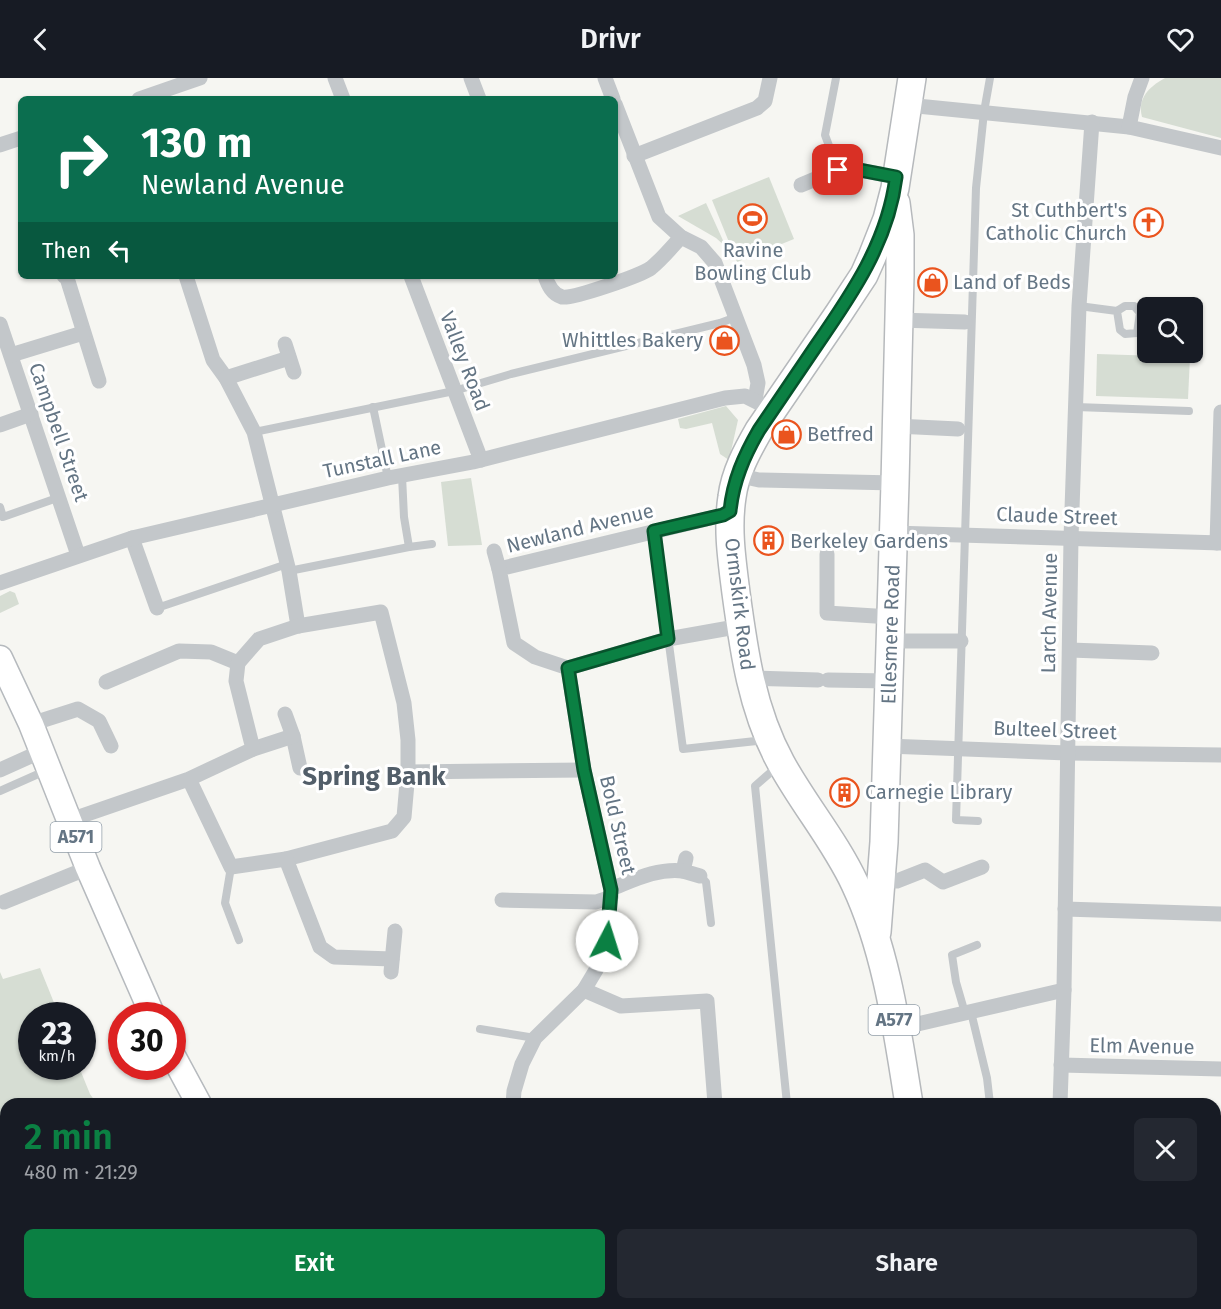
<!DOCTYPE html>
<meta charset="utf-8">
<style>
:root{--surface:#171b24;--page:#242831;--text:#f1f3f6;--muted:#9ea1a6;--accent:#0b8043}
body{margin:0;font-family:"Fira Sans",sans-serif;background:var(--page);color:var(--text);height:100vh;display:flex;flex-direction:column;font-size:22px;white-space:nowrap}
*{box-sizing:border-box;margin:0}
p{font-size:20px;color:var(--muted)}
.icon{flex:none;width:33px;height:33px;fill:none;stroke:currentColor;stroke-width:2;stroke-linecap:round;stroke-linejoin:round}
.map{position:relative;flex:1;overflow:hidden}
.side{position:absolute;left:0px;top:1020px;width:1221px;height:212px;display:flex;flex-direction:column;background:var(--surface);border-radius:18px 18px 0 0;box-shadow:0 2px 4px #0004}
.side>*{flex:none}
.top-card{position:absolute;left:18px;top:18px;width:600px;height:183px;border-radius:9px;box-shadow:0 2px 4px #0004;background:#0b6e4f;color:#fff;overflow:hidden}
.buttons{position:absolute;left:1137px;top:219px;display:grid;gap:12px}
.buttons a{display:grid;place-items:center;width:66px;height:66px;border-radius:9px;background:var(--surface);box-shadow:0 2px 4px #0004;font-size:30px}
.speed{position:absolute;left:18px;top:924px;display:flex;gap:12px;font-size:30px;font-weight:700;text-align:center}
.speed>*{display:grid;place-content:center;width:78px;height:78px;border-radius:50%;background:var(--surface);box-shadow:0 2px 4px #0004;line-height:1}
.speed small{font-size:15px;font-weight:400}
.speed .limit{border:9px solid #d22;background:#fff;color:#111}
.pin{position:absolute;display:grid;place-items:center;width:51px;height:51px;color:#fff;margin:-26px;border-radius:12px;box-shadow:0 3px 9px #0006}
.me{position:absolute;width:66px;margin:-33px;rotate:5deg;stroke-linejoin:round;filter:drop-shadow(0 0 4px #0008)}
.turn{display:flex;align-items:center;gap:21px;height:126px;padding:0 24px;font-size:27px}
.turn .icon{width:78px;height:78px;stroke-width:2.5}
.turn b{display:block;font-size:42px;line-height:51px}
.then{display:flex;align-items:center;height:57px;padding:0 24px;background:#0003;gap:12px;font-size:22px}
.round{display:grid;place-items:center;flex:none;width:63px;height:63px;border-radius:9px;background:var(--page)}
.overview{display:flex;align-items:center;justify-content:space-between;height:102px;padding:0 24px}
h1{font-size:36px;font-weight:600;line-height:45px;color:var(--accent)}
.primary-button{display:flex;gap:12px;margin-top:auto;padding:12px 24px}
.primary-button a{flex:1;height:69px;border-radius:9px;background:var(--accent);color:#fff;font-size:24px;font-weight:600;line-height:69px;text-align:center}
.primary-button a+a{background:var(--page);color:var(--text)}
header{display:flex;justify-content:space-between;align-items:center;height:78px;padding:0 24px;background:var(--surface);font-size:27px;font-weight:600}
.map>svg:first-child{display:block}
</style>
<header><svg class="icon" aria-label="back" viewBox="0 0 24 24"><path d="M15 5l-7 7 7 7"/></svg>Drivr<svg class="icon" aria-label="heart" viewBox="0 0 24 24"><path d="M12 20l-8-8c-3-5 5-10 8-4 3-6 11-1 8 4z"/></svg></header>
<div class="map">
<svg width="1221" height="1231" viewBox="0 0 1221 1231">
<rect width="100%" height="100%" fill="#f6f6f2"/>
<g fill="#d6ddd3">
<path d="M1165 0H1221V60L1142 39C1137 20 1149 9 1165 0Z"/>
<path d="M769 99 794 161 737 184 712 122Z"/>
<path d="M706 125 726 169 716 160 678 138Z"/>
<path d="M1097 276 1190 279 1188 321 1096 318Z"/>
<path d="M726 328 738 342 729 382 720 376 712 345 686 351 680 350 678 341Z"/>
<path d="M471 400 482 467 448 468 441 404Z"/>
<path d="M10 513 15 515 19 526 0 535V518Z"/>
<path d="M40 890 59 937 32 938V988L79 989 90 1016 97 1026H6V1226H193L195 1231H0V894L3 901Z"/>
</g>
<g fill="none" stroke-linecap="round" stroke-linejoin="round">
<defs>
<g id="primary">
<path d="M0 580 31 646 88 790 153 938"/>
<path d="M172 976 199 1026"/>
<path d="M275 1226 277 1231"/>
</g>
<g id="highway">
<path id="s1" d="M877 854 884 764 895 405 900 198V157L896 125"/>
<path d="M909 1026C897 952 887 874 855 806 835 763 804 727 781 685 752 632 744 574 736 515 732 483 727 451 732 419 735 395 747 373 759 352L839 235 864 197 872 179 887 141 895 110 912 0"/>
<path d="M927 1231V1226"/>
</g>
</defs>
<use href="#primary" stroke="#b6babe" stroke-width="27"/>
<use href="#highway" stroke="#b6b9bc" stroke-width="30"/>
<g stroke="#c3c7ca" stroke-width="8">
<path d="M836 0 825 57 838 92"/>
<path d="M1079 228 1117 233 1125 228H1134L1140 235 1137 255 1125 256 1120 252 1117 233"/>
<path d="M373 329 388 400"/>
<path d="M1076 329 1189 333"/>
<path d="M254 354 454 313 511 296 720 245 736 239"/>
<path d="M402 398 404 439 409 469"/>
<path d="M0 429 3 439 60 419"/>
<path d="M654 454 683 671 765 662"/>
<path d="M289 493 409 469 432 466"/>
<path d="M157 530 287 486"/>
<path d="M778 688 755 708 787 1026"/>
<path d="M0 713 45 693"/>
<path d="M978 743 956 742 976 110 984 34 990 0"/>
<path d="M231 789 225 825 239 862"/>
<path d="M700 798 706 804 711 845"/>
<path d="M971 934 987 1000 990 1026"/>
<path d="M965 935 956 904 952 877 977 867"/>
<path d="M480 951 535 960"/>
<path d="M1007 1231V1226"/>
</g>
<g stroke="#c3c7ca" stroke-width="15">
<path d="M335 0 343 21"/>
<path d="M471 0 479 21"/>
<path d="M605 0 613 21"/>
<path d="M139 21 200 0"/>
<path d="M615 26 659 139 681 159 701 169 715 185 754 287 758 305 755 322"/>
<path d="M907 27 1129 49 1221 70"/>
<path d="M1129 49 1135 19 1142 0"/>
<path d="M0 67 21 60"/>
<path d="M634 78 757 30 765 23 770 0"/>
<path d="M801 107 844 89 896 99"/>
<path d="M64 198 67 200 99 303"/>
<path d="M186 198 213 282 226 300 254 354 289 493 298 548"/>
<path d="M411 198 481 382"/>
<path d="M545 198C548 207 552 216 562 219 573 221 642 197 651 190 662 181 671 170 681 159"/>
<path d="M898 242 965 244"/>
<path d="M0 246 78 477"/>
<path d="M285 266 294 294"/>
<path d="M11 277 83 255"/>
<path d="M226 300 289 280"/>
<path d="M0 347 31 336"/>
<path d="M896 348 958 351"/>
<path d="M739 392 750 400 759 402 895 405"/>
<path d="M730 433 723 437 499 491 514 565 535 579 568 590 668 561 741 548"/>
<path d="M893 455 1221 465"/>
<path d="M132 460 157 530"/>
<path d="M1217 465 1221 334"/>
<path d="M494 473 499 491"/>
<path d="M827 476V535L891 539"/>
<path d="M0 505 132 460 388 400 473 384 725 320 745 318 773 332"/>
<path d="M890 563H961"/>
<path d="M1070 572 1152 575"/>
<path d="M749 600 818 602"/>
<path d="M828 602 889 603"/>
<path d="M106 604 179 573 211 574 238 585"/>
<path d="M285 636 293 658 300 690"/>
<path d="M31 646 78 631 99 643 111 668"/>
<path d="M887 668 1067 675 1221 677"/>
<path d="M253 671 293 658"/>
<path d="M0 692 42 673"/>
<path d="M408 694 584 692"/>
<path d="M70 742 189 701 253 671 236 603 238 585 259 561 298 548 381 534 404 625 408 662V694L404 739 392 753 286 781 231 789 189 701"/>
<path d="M686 780 683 793 700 798"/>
<path d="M286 781 320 869 334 879 392 881"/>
<path d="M874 801 897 803 925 792 943 804 982 789"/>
<path d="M611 811C634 802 657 790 683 793"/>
<path d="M502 822 596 824 611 819"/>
<path d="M4 824 88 790"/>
<path d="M1065 831 1221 836"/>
<path d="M391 894 395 853"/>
<path d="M584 912 621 928 707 923 715 1026"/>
<path d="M896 951 1064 912"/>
<path d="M1061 987 1221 991"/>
<path d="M513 1026 514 1013 522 986 535 960 584 912 596 892 607 863 611 811 584 692 568 590"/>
<path d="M1060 1026 1064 912 1071 460 1079 228 1092 44"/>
<path d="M1215 1151H1221"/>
<path d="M524 1226V1231"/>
<path d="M807 1226V1231"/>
</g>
<use href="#primary" stroke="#fff" stroke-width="24"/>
<use href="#highway" stroke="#fff" stroke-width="27"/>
</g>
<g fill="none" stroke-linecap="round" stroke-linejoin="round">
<defs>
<path id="route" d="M607 863 611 812 584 692 568 590 668 561 654 453 723 437 730 433C733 403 744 378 759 352 778 324 797 296 816 268 852 216 888 164 896 99L844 89 838 92"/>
</defs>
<use href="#route" stroke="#07532c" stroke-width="15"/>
<use href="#route" stroke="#0b8043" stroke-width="10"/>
</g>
<defs>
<symbol id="stadium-ring" viewBox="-11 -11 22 22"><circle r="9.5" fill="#fff" stroke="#ea541e" stroke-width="1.5"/><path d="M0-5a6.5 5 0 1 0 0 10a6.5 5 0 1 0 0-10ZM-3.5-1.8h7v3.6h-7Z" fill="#ea541e"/></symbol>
<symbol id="church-ring" viewBox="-11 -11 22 22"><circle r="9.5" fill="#fff" stroke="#ea541e" stroke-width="1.5"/><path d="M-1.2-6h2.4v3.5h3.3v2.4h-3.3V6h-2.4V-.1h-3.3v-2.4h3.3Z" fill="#ea541e"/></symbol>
<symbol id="shop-ring" viewBox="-11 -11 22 22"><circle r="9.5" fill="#fff" stroke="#ea541e" stroke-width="1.5"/><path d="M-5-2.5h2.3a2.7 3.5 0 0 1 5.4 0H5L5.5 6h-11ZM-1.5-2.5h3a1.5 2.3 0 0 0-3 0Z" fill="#ea541e"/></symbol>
<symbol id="building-ring" viewBox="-11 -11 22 22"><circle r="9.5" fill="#fff" stroke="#ea541e" stroke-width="1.5"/><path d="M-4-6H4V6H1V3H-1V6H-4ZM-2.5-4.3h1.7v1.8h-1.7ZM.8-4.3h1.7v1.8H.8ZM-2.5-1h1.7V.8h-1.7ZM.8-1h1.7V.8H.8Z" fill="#ea541e"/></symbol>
</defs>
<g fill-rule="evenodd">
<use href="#stadium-ring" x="736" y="124" width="33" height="33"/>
<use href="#church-ring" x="1132" y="128" width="33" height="33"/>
<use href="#shop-ring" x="916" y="188" width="33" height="33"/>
<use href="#shop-ring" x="708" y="246" width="33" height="33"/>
<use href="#shop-ring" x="770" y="340" width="33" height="33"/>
<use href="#building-ring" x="752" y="446" width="33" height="33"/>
<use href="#building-ring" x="828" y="698" width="33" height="33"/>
</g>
<g text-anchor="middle" stroke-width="6" stroke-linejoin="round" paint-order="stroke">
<g fill="#fff" stroke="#929ea9" stroke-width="1.5">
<rect x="50.5" y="744" width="51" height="30" rx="4.5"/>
<rect x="868.5" y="927" width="51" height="30" rx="4.5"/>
</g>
<g font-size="18" font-weight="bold" fill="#647584">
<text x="76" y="765">A571</text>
<text x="894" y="948">A577</text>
</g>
<g font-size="20" fill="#647584" stroke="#fff" text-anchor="start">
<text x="1127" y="139" text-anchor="end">St Cuthbert's<tspan x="1127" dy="23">Catholic Church</tspan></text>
<text x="753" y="179" text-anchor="middle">Ravine<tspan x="753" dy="23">Bowling Club</tspan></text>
<text x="953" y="211">Land of Beds</text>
<text x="703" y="269" text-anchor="end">Whittles Bakery</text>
<text x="807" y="363">Betfred</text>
<text x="790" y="470">Berkeley Gardens</text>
<text x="865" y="721">Carnegie Library</text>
</g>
<g font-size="20" fill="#647584" stroke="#fff">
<text transform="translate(465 283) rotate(69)" y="7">Valley Road</text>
<text transform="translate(59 354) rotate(71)" y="7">Campbell Street</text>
<text transform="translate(382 381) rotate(-12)" y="7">Tunstall Lane</text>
<text transform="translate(1057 438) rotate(2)" y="7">Claude Street</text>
<text transform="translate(580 450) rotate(-14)" y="7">Newland Avenue</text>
<text transform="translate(740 526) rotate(83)" y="7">Ormskirk Road</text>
<text transform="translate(1049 535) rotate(-89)" y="7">Larch Avenue</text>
<text dy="7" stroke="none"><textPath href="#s1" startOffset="298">Ellesmere Road</textPath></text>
<text transform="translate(1055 652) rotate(2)" y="7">Bulteel Street</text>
<text transform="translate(618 747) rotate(77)" y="7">Bold Street</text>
<text transform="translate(1142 968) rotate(1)" y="7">Elm Avenue</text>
</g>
<g font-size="26" font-weight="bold" fill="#525e69" stroke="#fff">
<text x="374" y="707">Spring Bank</text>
</g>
</g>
</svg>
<div class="buttons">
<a><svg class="icon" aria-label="search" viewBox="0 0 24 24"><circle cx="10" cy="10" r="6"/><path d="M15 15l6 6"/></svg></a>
</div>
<div class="speed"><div>23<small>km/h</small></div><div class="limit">30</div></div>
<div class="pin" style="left:838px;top:92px;background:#d93025"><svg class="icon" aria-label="arrive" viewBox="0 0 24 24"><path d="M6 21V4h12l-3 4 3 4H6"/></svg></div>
<svg class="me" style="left:607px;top:863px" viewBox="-20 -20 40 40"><circle r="19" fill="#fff"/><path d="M0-13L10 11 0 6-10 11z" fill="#0b8043"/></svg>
<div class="top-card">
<div class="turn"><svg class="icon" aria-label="right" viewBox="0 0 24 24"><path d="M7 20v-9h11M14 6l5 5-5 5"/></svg><div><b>130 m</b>Newland Avenue</div></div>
<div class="then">Then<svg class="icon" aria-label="left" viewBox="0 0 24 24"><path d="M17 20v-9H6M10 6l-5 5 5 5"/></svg></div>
</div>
<section class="side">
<div class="overview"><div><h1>2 min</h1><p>480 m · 21:29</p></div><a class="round"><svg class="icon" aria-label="close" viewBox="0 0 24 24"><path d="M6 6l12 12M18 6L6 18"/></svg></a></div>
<div class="primary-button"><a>Exit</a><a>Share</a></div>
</section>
</div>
